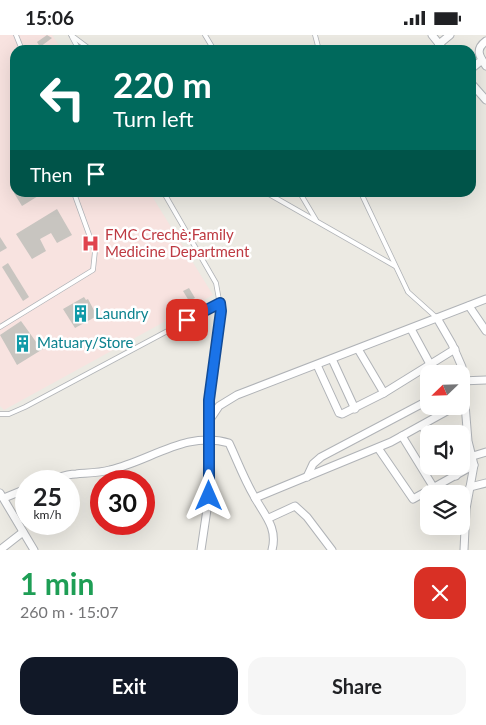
<!DOCTYPE html>
<meta charset="utf-8">
<style>
:root{--surface:#fff;--page:#f6f6f6;--text:#202124;--muted:#757577;--accent:#111827}
body{margin:0;font-family:Lato,sans-serif;background:var(--page);color:var(--text);height:100vh;display:flex;flex-direction:column;font-size:19px;white-space:nowrap}
*{box-sizing:border-box;margin:0}
p{font-size:16px;color:var(--muted)}
.icon{flex:none;width:28px;height:28px;fill:none;stroke:currentColor;stroke-width:2;stroke-linecap:round;stroke-linejoin:round}
.map{position:relative;height:515px;overflow:hidden}
.drawer{display:flex;flex-direction:column;background:var(--surface);flex:1}
.drawer>*{flex:none}
.banner{position:absolute;left:10px;top:10px;width:466px;height:152px;border-radius:15px;box-shadow:0 5px 20px #0002;background:#00695c;color:#fff;overflow:hidden}
.needle{width:32px;rotate:247deg}
.tools{position:absolute;left:420px;top:330px;display:grid;gap:10px}
.tools a{display:grid;place-items:center;width:50px;height:50px;border-radius:10px;background:var(--surface);box-shadow:0 5px 20px #0002;font-size:25px}
.speed{position:absolute;left:15px;top:435px;display:flex;gap:10px;font-size:25px;font-weight:700;text-align:center}
.speed>*{display:grid;place-content:center;width:65px;height:65px;border-radius:50%;background:var(--surface);box-shadow:0 5px 20px #0002;line-height:1}
.speed small{font-size:12px;font-weight:400}
.speed .limit{border:8px solid #d22;background:#fff;color:#111}
.pin{position:absolute;display:grid;place-items:center;width:42px;height:42px;color:#fff;margin:-21px;border-radius:10px;box-shadow:0 2px 8px #0006}
.me{position:absolute;width:55px;margin:-28px;rotate:0deg;stroke-linejoin:round;filter:drop-shadow(0 0 4px #0008)}
.turn{display:flex;align-items:center;gap:18px;height:105px;padding:0 20px;font-size:22px}
.turn .icon{width:65px;height:65px;stroke-width:2.5}
.turn b{display:block;font-size:35px;line-height:42px}
.then{display:flex;align-items:center;height:48px;padding:0 20px;background:#0003;gap:10px;font-size:19px}
.round{display:grid;place-items:center;flex:none;width:52px;height:52px;border-radius:15px;background:var(--page)}
.summary{display:flex;align-items:center;justify-content:space-between;height:85px;padding:0 20px}
h1{font-size:30px;font-weight:700;line-height:38px;color:#1e9e55}
.primary-button{display:flex;gap:10px;margin-top:auto;padding:10px 20px}
.primary-button a{flex:1;height:58px;border-radius:15px;background:var(--accent);color:#fff;font-size:20px;font-weight:700;line-height:58px;text-align:center}
.primary-button a+a{background:var(--page);color:var(--text)}
.status{display:flex;justify-content:space-between;align-items:center;height:35px;padding:0 25px;background:var(--surface);direction:ltr}
.status svg{height:14px;fill:currentColor}
.map>svg:first-child{display:block}
</style>
<div class="status"><b>15:06</b><svg viewBox="0 0 49 12"><path d="M0 12V9h3v3zM5 12V6h3v6zM10 12V3h3v9zM15 12V0h3v12zM26 1h20v11H26zM47 4h2v5h-2z"/></svg></div>
<div class="map">
<svg width="486" height="515" viewBox="0 0 486 515">
<rect width="100%" height="100%" fill="#eceae3"/>
<path fill="#f8e3e0" d="M0 0H52L62 15H15V158H150L213 260 4 375 0 371Z"/>
<g fill="#c8c5c0">
<path d="M47 0 52 3 40 12 37 7Z"/>
<path d="M14 158H43L22 171Z"/>
<path d="M57 174 72 200 57 208 51 198 40 204 46 216 32 224 16 199Z"/>
<path d="M0 202 7 213 0 217Z"/>
<path d="M8 228 29 262 23 266 2 232Z"/>
<path d="M189 253 195 263 189 266 183 256Z"/>
<path d="M84 262 86 265 88 264 97 281 75 293 63 274Z"/>
<path d="M21 286 39 311 48 305 51 309 17 330 0 300Z"/>
</g>
<g fill="none" stroke-linecap="round" stroke-linejoin="round">
<defs>
<g id="lane">
<path d="M16 0 22 15"/>
<path d="M71 0 91 15"/>
<path d="M205 0 214 15"/>
<path d="M315 0 319 15"/>
<path d="M72 2 79 15"/>
<path d="M164 158 216 248 221 276 209 365V385"/>
<path d="M267 158 395 231"/>
<path d="M300 158 316 185"/>
<path d="M361 158 408 257 437 283"/>
<path d="M0 292 93 235 95 216 74 158"/>
<path d="M0 379H9L25 372 220 268"/>
</g>
<g id="street">
<path d="M432 0 444 15"/>
<path d="M486 6C475 14 479 21 486 31"/>
<path d="M439 9 450 0"/>
<path d="M471 34 482 25"/>
<path d="M471 48 486 65"/>
<path d="M469 271 486 296"/>
<path d="M437 283 452 309 462 332 468 406 474 430 466 474 464 515"/>
<path d="M411 294 430 329"/>
<path d="M358 314 384 358"/>
<path d="M332 324 355 374"/>
<path d="M317 330 339 378 342 379 384 358 455 314"/>
<path d="M461 346 486 345"/>
<path d="M422 391 429 401"/>
<path d="M402 401 434 453"/>
<path d="M378 413 413 464 474 430"/>
<path d="M473 421 486 417"/>
<path d="M449 431 456 441"/>
<path d="M307 442 313 429 321 422 429 365"/>
<path d="M46 446C55 444 66 439 76 439 87 438 99 438 110 435 150 426 187 395 229 408 237 425 244 444 254 461 264 480 278 492 272 515"/>
<path d="M470 452 486 448"/>
<path d="M0 458 34 515"/>
<path d="M4 463 26 454"/>
<path d="M255 463 391 407 456 371"/>
<path d="M269 483 295 471 307 482 332 515"/>
<path d="M0 515 23 497"/>
<path d="M201 515 209 461V386L219 371 237 360 486 264"/>
</g>
</defs>
<use href="#lane" stroke="#b0b3b7" stroke-width="5.5"/>
<use href="#street" stroke="#b0b3b7" stroke-width="9"/>
<use href="#lane" stroke="#fff" stroke-width="4"/>
<use href="#street" stroke="#fff" stroke-width="7"/>
</g>
<g fill="none" stroke-linecap="round" stroke-linejoin="round">
<defs>
<path id="route" d="M187 285 220 268 221 276 209 365V461"/>
</defs>
<use href="#route" stroke="#114b97" stroke-width="12"/>
<use href="#route" stroke="#1a73e8" stroke-width="9"/>
</g>
<defs>
<symbol id="hospital-bare" viewBox="-9 -9 18 18"><path d="M-5-5h3v3.5h4V-5h3V5h-3V1.5h-4V5h-3Z" fill="#e0444e" stroke="#fff" stroke-width="2.5" paint-order="stroke"/></symbol>
<symbol id="building-bare" viewBox="-9 -9 18 18"><path d="M-4-6H4V6H1V3H-1V6H-4ZM-2.5-4.3h1.7v1.8h-1.7ZM.8-4.3h1.7v1.8H.8ZM-2.5-1h1.7V.8h-1.7ZM.8-1h1.7V.8H.8Z" fill="#0f9aa8" stroke="#fff" stroke-width="2.5" paint-order="stroke"/></symbol>
</defs>
<g fill-rule="evenodd">
<use href="#hospital-bare" x="78" y="196" width="25" height="25"/>
<use href="#building-bare" x="68" y="266" width="25" height="25"/>
<use href="#building-bare" x="10" y="296" width="25" height="25"/>
</g>
<g text-anchor="middle" stroke-width="5" stroke-linejoin="round" paint-order="stroke">
<g font-size="15" fill="#be3a42" stroke="#fff" text-anchor="start">
<text x="105" y="205">FMC Crechè;Family<tspan x="105" dy="17">Medicine Department</tspan></text>
</g>
<g font-size="15" fill="#0d838f" stroke="#fff" text-anchor="start">
<text x="95" y="284">Laundry</text>
<text x="37" y="313">Matuary/Store</text>
</g>
</g>
</svg>
<div class="tools">
<a><svg class="needle" viewBox="-14 -14 28 28"><path d="M0-13l5 13h-10z" fill="#e53935"/><path d="M0 13l5-13h-10z" fill="#757577"/></svg></a>
<a><svg class="icon" aria-label="sound" viewBox="0 0 24 24"><path d="M4 9h4l5-4v14l-5-4H4zM17 9q2 3 0 6"/></svg></a>
<a><svg class="icon" aria-label="layers" viewBox="0 0 24 24"><path d="M12 4l9 5-9 5-9-5zM3 14l9 5 9-5"/></svg></a>
</div>
<div class="speed"><div>25<small>km/h</small></div><div class="limit">30</div></div>
<div class="pin" style="left:187px;top:285px;background:#d93025"><svg class="icon" aria-label="arrive" viewBox="0 0 24 24"><path d="M6 21V4h12l-3 4 3 4H6"/></svg></div>
<svg class="me" style="left:209px;top:461px" viewBox="-20 -20 40 40"><path d="M0-17L14 15 0 8-14 15z" fill="#1a73e8" stroke="#fff" stroke-width="4"/></svg>
<div class="banner">
<div class="turn"><svg class="icon" aria-label="left" viewBox="0 0 24 24"><path d="M17 20v-9H6M10 6l-5 5 5 5"/></svg><div><b>220 m</b>Turn left</div></div>
<div class="then">Then<svg class="icon" aria-label="arrive" viewBox="0 0 24 24"><path d="M6 21V4h12l-3 4 3 4H6"/></svg></div>
</div>
</div>
<section class="drawer">
<div class="summary"><div><h1>1 min</h1><p>260 m · 15:07</p></div><a class="round" style="background:#d93025;color:#fff"><svg class="icon" aria-label="close" viewBox="0 0 24 24"><path d="M6 6l12 12M18 6L6 18"/></svg></a></div>
<div class="primary-button"><a>Exit</a><a>Share</a></div>
</section>
